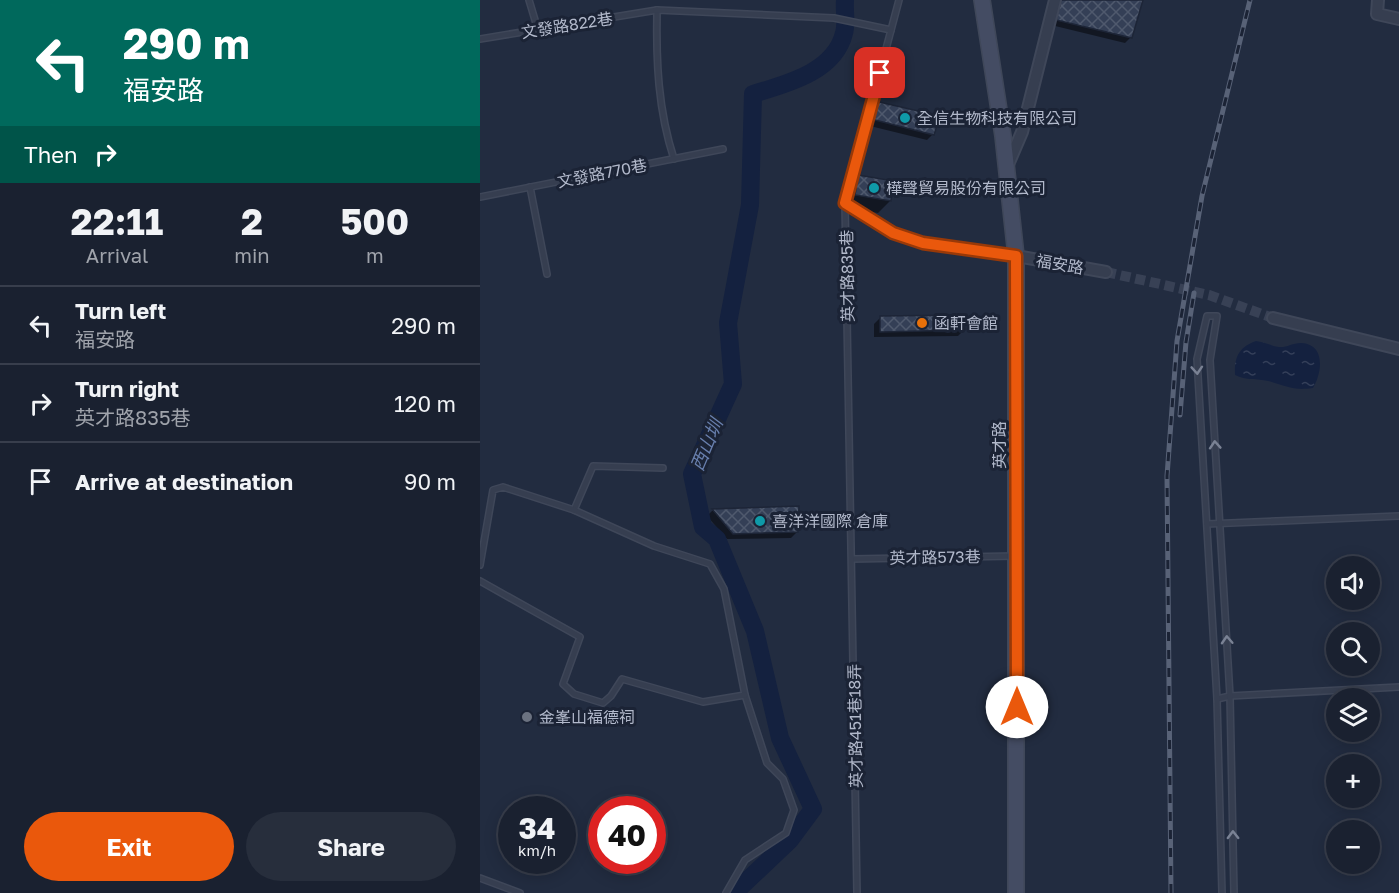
<!DOCTYPE html>
<meta charset="utf-8">
<style>
:root{--surface:#1a2130;--page:#272e3c;--text:#f1f3f6;--muted:#9fa3ab;--line:#383e4c;--accent:#ea580c}
body{margin:0;font-family:"Golos Text","Noto Sans TC",sans-serif;background:var(--page);color:var(--text);height:100vh;display:flex;flex-direction:column;font-size:22px;white-space:nowrap}
*{box-sizing:border-box;margin:0}
p{font-size:20px;color:var(--muted)}
.icon{flex:none;width:33px;height:33px;fill:none;stroke:currentColor;stroke-width:2;stroke-linecap:round;stroke-linejoin:round}
.map{position:relative;flex:1;overflow:hidden}
.drawer{display:flex;flex-direction:column;background:var(--surface);width:480px}
.drawer>*{flex:none}
.banner{background:#00695c;color:#fff;overflow:hidden}
.buttons{position:absolute;left:846px;top:556px;display:grid;gap:12px}
.buttons a{display:grid;place-items:center;width:54px;height:54px;border-radius:50%;background:var(--surface);box-shadow:0 3px 15px #0003,0 0 0 2px var(--line);font-size:30px}
.speed{position:absolute;left:18px;top:796px;display:flex;gap:12px;font-size:30px;font-weight:700;text-align:center}
.speed>*{display:grid;place-content:center;width:78px;height:78px;border-radius:50%;background:var(--surface);box-shadow:0 3px 15px #0003,0 0 0 2px var(--line);line-height:1}
.speed small{font-size:15px;font-weight:400}
.speed .limit{border:9px solid #d22;background:#fff;color:#111}
.pin{position:absolute;display:grid;place-items:center;width:51px;height:51px;color:#fff;margin:-26px;border-radius:12px;box-shadow:0 3px 9px #0006}
.me{position:absolute;width:66px;margin:-33px;rotate:0deg;stroke-linejoin:round;filter:drop-shadow(0 0 4px #0008)}
.turn{display:flex;align-items:center;gap:21px;height:126px;padding:0 24px;font-size:27px}
.turn .icon{width:78px;height:78px;stroke-width:2.5}
.turn b{display:block;font-size:42px;line-height:51px}
.then{display:flex;align-items:center;height:57px;padding:0 24px;background:#0003;gap:12px;font-size:22px}
.eta{display:flex;justify-content:space-evenly;align-items:center;height:102px;text-align:center}
.eta b{font-size:36px;font-weight:700;line-height:42px}
.cta{display:flex;gap:12px;margin-top:auto;padding:12px 24px}
.cta a{flex:1;height:69px;border-radius:36px;background:var(--accent);color:#fff;font-size:24px;font-weight:700;line-height:69px;text-align:center}
.cta a+a{background:var(--page);color:var(--text)}
ul{padding:0;list-style:none}
li{display:flex;align-items:center;gap:18px;height:78px;padding:0 24px;border-top:2px solid var(--line)}
li div{flex:1}
li b{display:block;font-size:22px}
li em{font-style:normal}
main{display:flex;flex:1;min-height:0}
.map>svg:first-child{display:block}
</style>
<main>
<section class="drawer">
<div class="banner">
<div class="turn"><svg class="icon" aria-label="left" viewBox="0 0 24 24"><path d="M17 20v-9H6M10 6l-5 5 5 5"/></svg><div><b>290 m</b>福安路</div></div>
<div class="then">Then<svg class="icon" aria-label="right" viewBox="0 0 24 24"><path d="M7 20v-9h11M14 6l5 5-5 5"/></svg></div>
</div>
<div class="eta">
<div><b>22:11</b><p>Arrival</p></div>
<div><b>2</b><p>min</p></div>
<div><b>500</b><p>m</p></div>
</div>
<ul>
<li><svg class="icon" aria-label="left" viewBox="0 0 24 24"><path d="M17 20v-9H6M10 6l-5 5 5 5"/></svg><div><b>Turn left</b><p>福安路</p></div><em>290 m</em></li>
<li><svg class="icon" aria-label="right" viewBox="0 0 24 24"><path d="M7 20v-9h11M14 6l5 5-5 5"/></svg><div><b>Turn right</b><p>英才路835巷</p></div><em>120 m</em></li>
<li><svg class="icon" aria-label="arrive" viewBox="0 0 24 24"><path d="M6 21V4h12l-3 4 3 4H6"/></svg><div><b>Arrive at destination</b></div><em>90 m</em></li>
</ul>
<div class="cta"><a>Exit</a><a>Share</a></div>
</section>
<div class="map">
<svg width="919" height="893" viewBox="0 0 919 893">
<defs>
<pattern id="water-ripples" width="26" height="14" patternUnits="userSpaceOnUse" patternTransform="scale(1.5)"><rect width="26" height="14" fill="#14213f"/><path d="M2 4q2-2 4 0t4 0M15 11q2-2 4 0t4 0" fill="none" stroke="#343f59"/></pattern>
<pattern id="building-cross-hatch" width="8" height="8" patternUnits="userSpaceOnUse" patternTransform="scale(1.5)"><rect width="8" height="8" fill="#343f56"/><path d="M0 0l8 8M0 8l8-8" fill="none" stroke="#4f596d"/></pattern>
</defs>
<rect width="100%" height="100%" fill="#222c40"/>
<path fill="url(#water-ripples)" d="M776 341C784 342 792 346 799 347 806 348 814 342 822 343 846 345 842 373 833 388 813 391 806 386 788 381 776 378 766 381 755 375 754 357 759 347 776 341Z"/>
<g fill="#0007">
<path d="M577 0H661L651 37 645 43 571 25Z"/>
<path d="M395 102 453 134 447 140 386 125 389 108Z"/>
<path d="M378 177 410 201 398 213 363 207 366 189Z"/>
<path d="M400 318 484 330 478 336 394 337V324Z"/>
<path d="M317 508V532L311 538 247 539 227 516 232 511Z"/>
</g>
<g fill="none" stroke-linecap="round" stroke-linejoin="round">
<path stroke="#14213f" stroke-width="18" d="M254 893 310 840 333 809 300 738 275 631 237 539 223 527 212 474 253 384 248 323 270 205 273 94C306 84 355 72 364 33 367 24 364 10 365 0"/>
</g>
<g fill="url(#building-cross-hatch)" stroke="#1d2537" stroke-width="1.5">
<path d="M581 0H663L652 38 576 20Z"/>
<path d="M395 101 460 116 454 135 391 119Z"/>
<path d="M378 175 414 181 411 201 375 195Z"/>
<path d="M485 315V330L400 332V316Z"/>
<path d="M319 506 318 532 253 534 232 509Z"/>
</g>
<g fill="none" stroke-linecap="round" stroke-linejoin="round">
<path stroke="#384155" stroke-width="10" stroke-dasharray="10 5" stroke-linecap="butt" d="M626 272 729 295 793 318"/>
<defs>
<g id="lane">
<path d="M49 0 58 30"/>
<path d="M177 10C176 61 178 110 194 159"/>
<path d="M0 39 177 10 354 18 411 30"/>
<path d="M50 187 67 274"/>
<path d="M0 197 243 149"/>
<path d="M365 203 413 233 443 242 534 256"/>
<path d="M94 510 113 466 183 468"/>
<path d="M727 524 919 516"/>
<path d="M372 559 535 556"/>
<path d="M0 565 13 490 23 487 94 510 174 546 230 564 244 589 265 695 287 763 303 779 314 810 306 833 265 860 246 893"/>
<path d="M0 581 100 637 83 684 94 694 123 703 131 696 142 679 223 702 265 695"/>
<path d="M737 699 750 696 919 687"/>
<path d="M0 878 40 893"/>
<path d="M377 893 365 203 419 0"/>
<path d="M742 893 737 699 717 359 727 316H737L730 360 750 696 754 893"/>
</g>
<g id="street">
<path d="M898 0 897 14 919 19"/>
<path d="M527 167 542 132 575 0"/>
<path d="M536 256 626 272"/>
<path d="M793 318 919 349"/>
</g>
<path id="secondary" d="M502 0 523 136 536 256V893"/>
</defs>
<use href="#lane" stroke="#3f4759" stroke-width="8"/>
<use href="#street" stroke="#3f4759" stroke-width="14"/>
<use href="#secondary" stroke="#3f4759" stroke-width="18"/>
<use href="#lane" stroke="#363e50" stroke-width="5"/>
<use href="#street" stroke="#363e50" stroke-width="10"/>
<use href="#secondary" stroke="#444c63" stroke-width="15"/>
<defs>
<g id="rail">
<path d="M700 415 706 342 714 293"/>
<path d="M691 893 687 476 697 341 722 196 770 0"/>
</g>
</defs>
<use href="#rail" stroke="#586277" stroke-width="5"/>
<use href="#rail" stroke="#1b2335" stroke-width="3" stroke-dasharray="9" stroke-linecap="butt"/>
</g>
<defs><path id="oneway-chevron" d="M-2-3.5L2.5 0L-2 3.5" fill="none" stroke-width="1.6" stroke-linecap="round" stroke-linejoin="round" transform="scale(1.5)"/></defs>
<g stroke="#7a8294">
<use href="#oneway-chevron" transform="translate(717 370) rotate(86)"/>
<use href="#oneway-chevron" transform="translate(735 445) rotate(-94)"/>
<use href="#oneway-chevron" transform="translate(747 640) rotate(-93)"/>
<use href="#oneway-chevron" transform="translate(753 835) rotate(-91)"/>
</g>
<g fill="none" stroke-linecap="round" stroke-linejoin="round">
<defs>
<path id="route" d="M400 73 365 203 413 233 443 243 536 256 537 707"/>
</defs>
<use href="#route" stroke="#983908" stroke-width="15"/>
<use href="#route" stroke="#ea580c" stroke-width="10"/>
</g>
<g fill="#0f9aa8" stroke="#1b2335" stroke-width="2">
<circle cx="425" cy="118" r="6"/>
<circle cx="394" cy="188" r="6"/>
<circle cx="280" cy="521" r="6"/>
</g>
<circle fill="#e8710a" stroke="#1b2335" stroke-width="2" cx="442" cy="323" r="6"/>
<circle fill="#6b7280" stroke="#1b2335" stroke-width="2" cx="47" cy="717" r="6"/>
<g text-anchor="middle" stroke-width="6" stroke-linejoin="round" paint-order="stroke">
<g font-size="16" fill="#b2b9cb" stroke="#1b2335">
<text transform="translate(87 25) rotate(-9)" y="6">文發路822巷</text>
<text transform="translate(122 173) rotate(-11)" y="6">文發路770巷</text>
<text transform="translate(580 264) rotate(10)" y="6">福安路</text>
<text transform="translate(367 276) rotate(-91)" y="6">英才路835巷</text>
<text transform="translate(519 445) rotate(-90)" y="6">英才路</text>
<text transform="translate(455 557) rotate(-1)" y="6">英才路573巷</text>
<text transform="translate(375 726) rotate(-91)" y="6">英才路451巷18弄</text>
</g>
<g font-size="16" fill="#b2b9cb" stroke="#1b2335" text-anchor="start">
<text x="437" y="124">全信生物科技有限公司</text>
<text x="406" y="194">樺聲貿易股份有限公司</text>
<text x="454" y="329">函軒會館</text>
<text x="292" y="527">喜洋洋國際 倉庫</text>
<text x="59" y="723">金峯山福德祠</text>
</g>
<g font-size="18" font-style="italic" fill="#687fad" stroke="#1b2335">
<text transform="translate(227 445) rotate(-67)" y="6">西山圳</text>
</g>
</g>
</svg>
<div class="buttons">
<a><svg class="icon" aria-label="sound" viewBox="0 0 24 24"><path d="M4 9h4l5-4v14l-5-4H4zM17 9q2 3 0 6"/></svg></a>
<a><svg class="icon" aria-label="search" viewBox="0 0 24 24"><circle cx="10" cy="10" r="6"/><path d="M15 15l6 6"/></svg></a>
<a><svg class="icon" aria-label="layers" viewBox="0 0 24 24"><path d="M12 4l9 5-9 5-9-5zM3 14l9 5 9-5"/></svg></a>
<a>+</a>
<a>−</a>
</div>
<div class="speed"><div>34<small>km/h</small></div><div class="limit">40</div></div>
<div class="pin" style="left:400px;top:73px;background:#d93025"><svg class="icon" aria-label="arrive" viewBox="0 0 24 24"><path d="M6 21V4h12l-3 4 3 4H6"/></svg></div>
<svg class="me" style="left:537px;top:707px" viewBox="-20 -20 40 40"><circle r="19" fill="#fff"/><path d="M0-13L10 11 0 6-10 11z" fill="#ea580c"/></svg>
</div>
</main>
